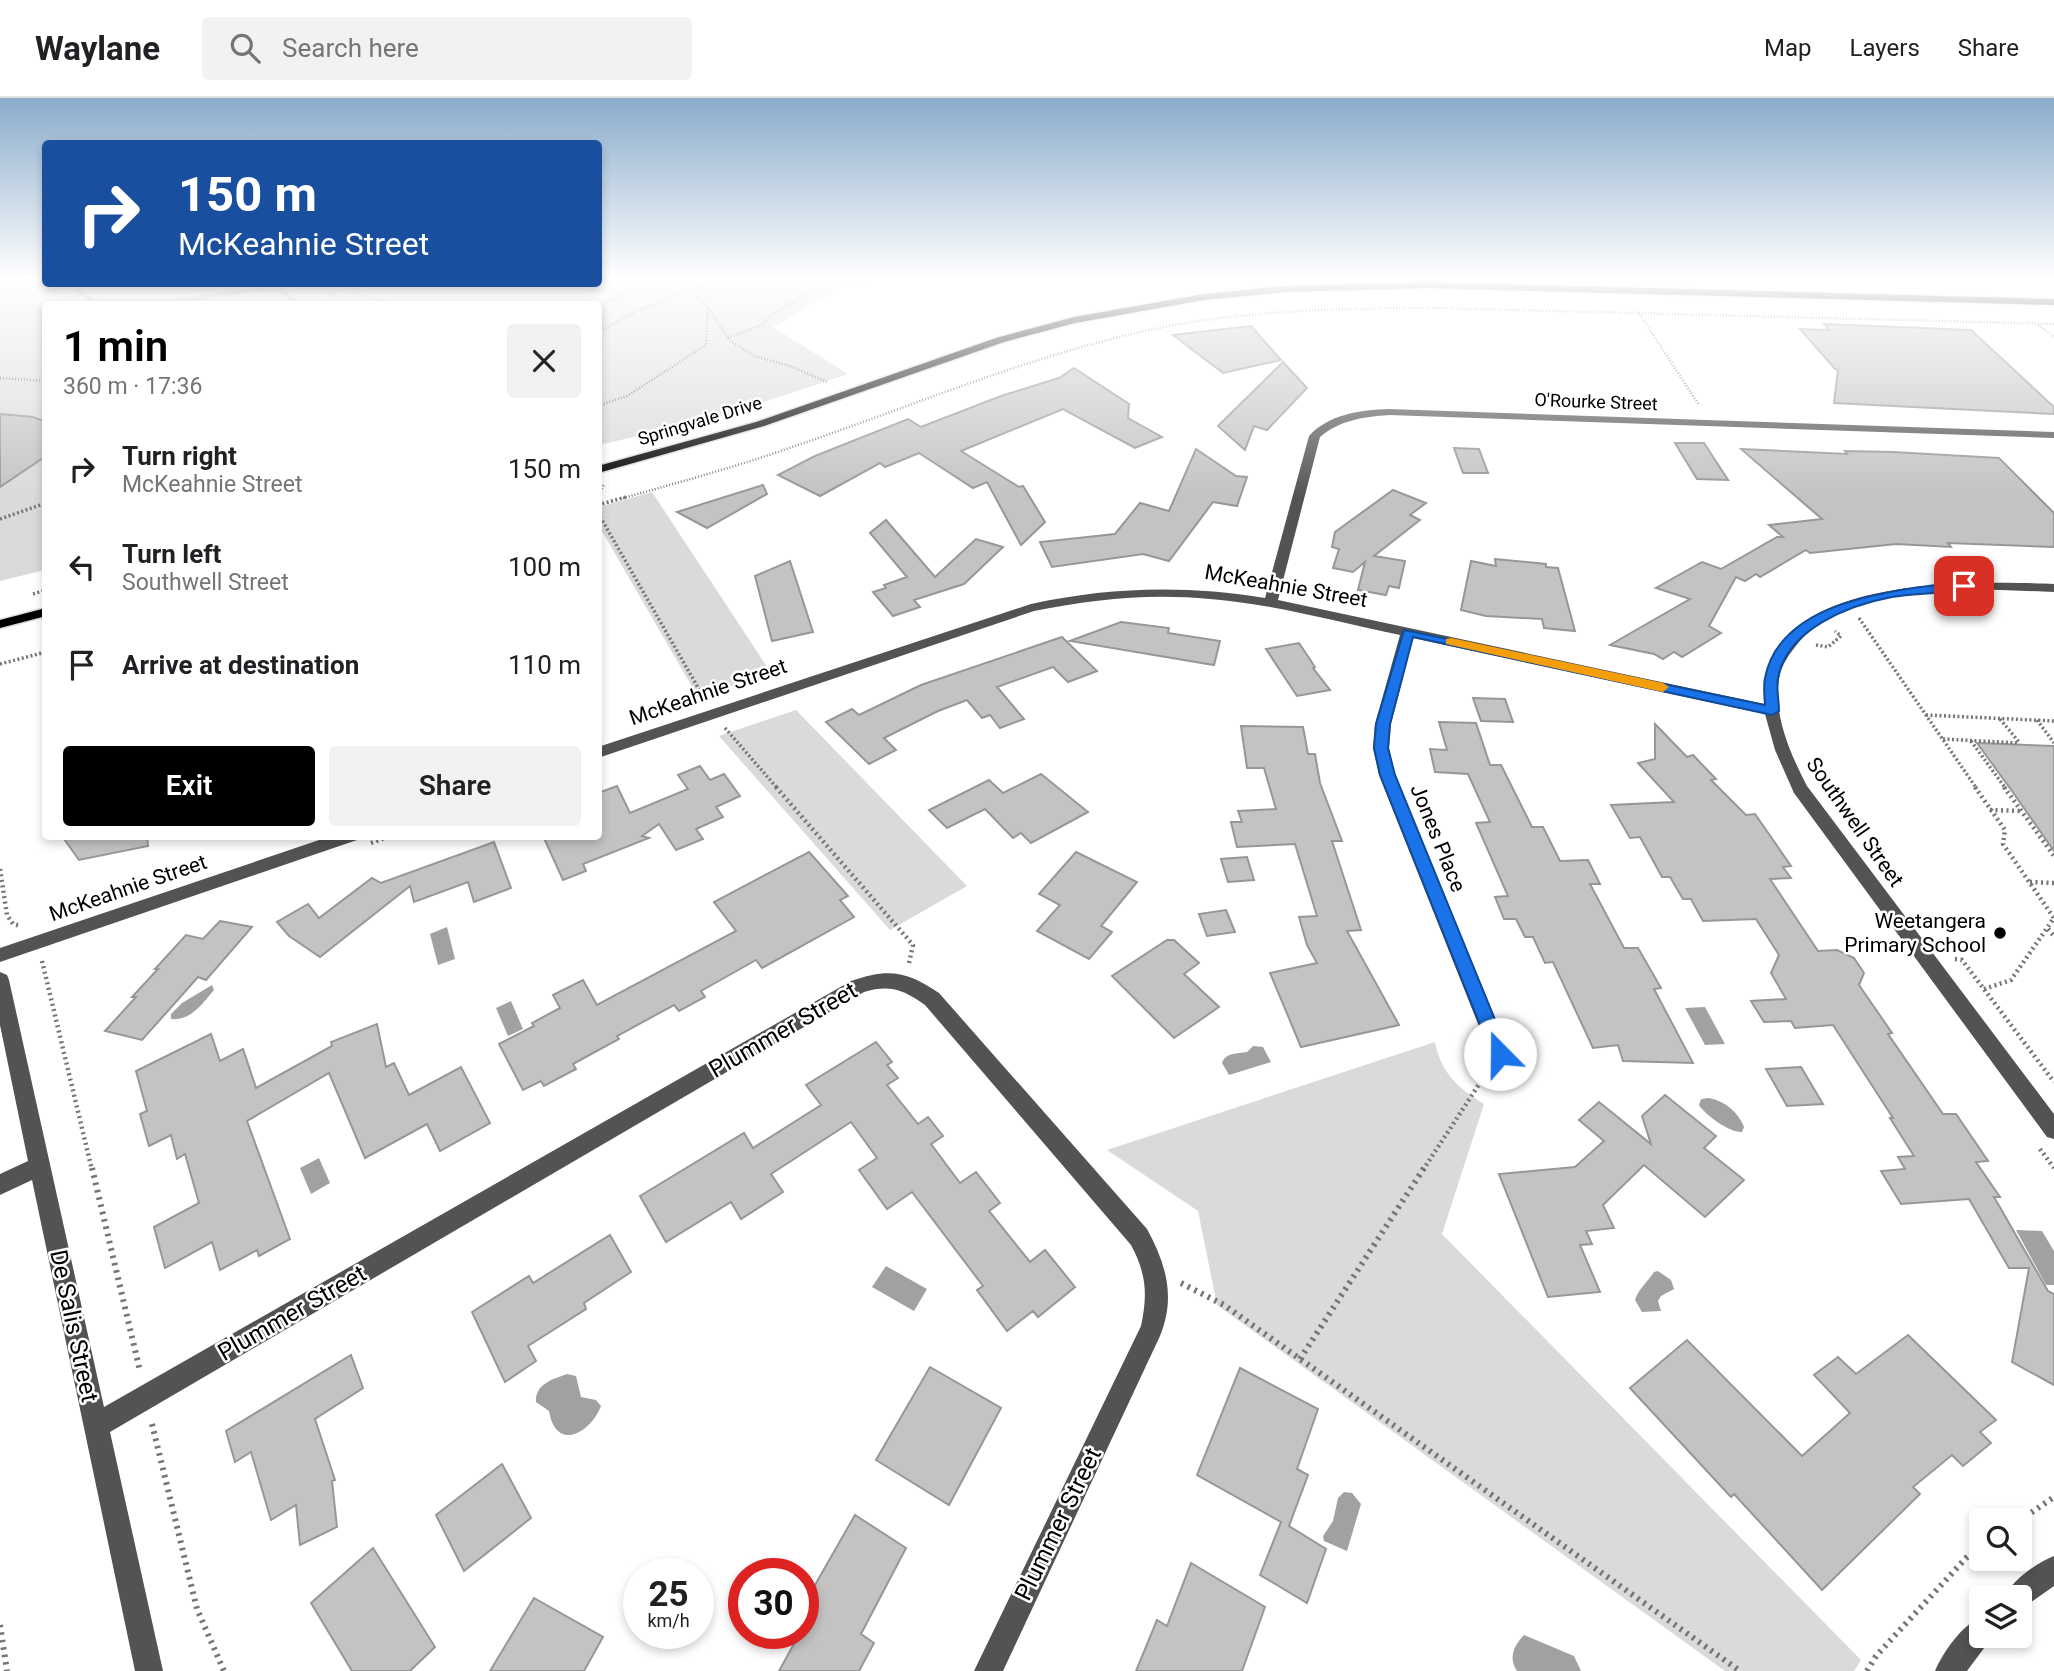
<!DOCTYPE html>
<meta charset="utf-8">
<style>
:root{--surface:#fff;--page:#f2f2f2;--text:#202124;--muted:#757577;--line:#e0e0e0;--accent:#000}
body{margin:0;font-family:Roboto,sans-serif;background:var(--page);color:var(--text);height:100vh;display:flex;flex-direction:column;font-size:26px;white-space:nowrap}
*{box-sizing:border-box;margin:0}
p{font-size:23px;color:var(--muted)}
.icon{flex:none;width:38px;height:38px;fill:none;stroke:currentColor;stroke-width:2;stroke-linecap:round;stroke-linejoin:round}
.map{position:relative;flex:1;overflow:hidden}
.sheet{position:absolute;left:42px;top:203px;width:560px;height:539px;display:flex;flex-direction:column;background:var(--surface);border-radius:7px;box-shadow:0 4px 10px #0003}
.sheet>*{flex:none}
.guide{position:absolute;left:42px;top:42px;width:560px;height:147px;border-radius:7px;box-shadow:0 4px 10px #0003;background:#1a4fa0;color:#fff;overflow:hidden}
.buttons{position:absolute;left:1969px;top:1410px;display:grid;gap:14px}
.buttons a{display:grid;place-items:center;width:63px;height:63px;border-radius:7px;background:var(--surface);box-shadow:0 4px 10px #0003;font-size:35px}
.speed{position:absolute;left:623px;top:1460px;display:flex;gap:14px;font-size:35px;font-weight:700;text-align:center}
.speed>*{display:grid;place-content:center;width:91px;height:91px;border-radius:50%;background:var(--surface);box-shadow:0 4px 10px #0003;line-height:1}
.speed small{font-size:18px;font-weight:400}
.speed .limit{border:10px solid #d22;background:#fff;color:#111}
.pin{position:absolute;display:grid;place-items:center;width:60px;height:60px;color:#fff;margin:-30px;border-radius:14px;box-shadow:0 4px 10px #0006}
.me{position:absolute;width:77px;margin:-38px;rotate:338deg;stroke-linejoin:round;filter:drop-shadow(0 0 5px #0008)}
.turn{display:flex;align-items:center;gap:24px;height:147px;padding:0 21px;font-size:32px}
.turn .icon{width:91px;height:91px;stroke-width:2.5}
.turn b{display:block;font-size:49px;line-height:60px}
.round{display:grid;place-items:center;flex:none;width:74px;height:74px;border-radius:7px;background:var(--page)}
.head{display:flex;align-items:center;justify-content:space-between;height:119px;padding:0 21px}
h1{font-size:42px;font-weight:600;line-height:52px;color:var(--accent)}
.action{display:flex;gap:14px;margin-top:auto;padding:14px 21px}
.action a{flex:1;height:80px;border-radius:7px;background:var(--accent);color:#fff;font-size:28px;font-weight:600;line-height:80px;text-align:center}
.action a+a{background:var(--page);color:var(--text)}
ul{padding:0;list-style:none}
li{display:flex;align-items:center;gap:21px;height:98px;padding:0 21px}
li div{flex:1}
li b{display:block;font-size:26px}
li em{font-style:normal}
header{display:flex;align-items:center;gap:42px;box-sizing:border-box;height:98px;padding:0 35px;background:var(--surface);border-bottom:2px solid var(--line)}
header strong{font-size:33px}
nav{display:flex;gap:38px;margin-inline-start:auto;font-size:24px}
.search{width:490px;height:63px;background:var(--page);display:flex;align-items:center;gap:18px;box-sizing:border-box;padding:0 24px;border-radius:7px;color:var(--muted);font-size:26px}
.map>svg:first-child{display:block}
</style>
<header>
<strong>Waylane</strong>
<div class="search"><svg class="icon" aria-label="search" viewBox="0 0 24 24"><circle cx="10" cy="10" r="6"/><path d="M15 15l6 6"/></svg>Search here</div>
<nav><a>Map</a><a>Layers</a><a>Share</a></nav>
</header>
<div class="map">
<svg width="2054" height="1573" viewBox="0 0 2054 1573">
<rect width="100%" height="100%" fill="#fff"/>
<g fill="#dadada">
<path d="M0 179H45L46 186H598L599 179H882L842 189 773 229 848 276 712 321 599 347 598 206H46L45 472 0 483Z"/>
<path d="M652 394 771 575 698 599 599 428V409Z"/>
<path d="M796 612 967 788 890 832 719 638Z"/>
<path d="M1435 944C1441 975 1458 990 1484 1006L1442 1136 1861 1562 1854 1573H1725L1217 1207 1198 1113 1107 1052Z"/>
</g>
<g fill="#a1a1a1">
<path d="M447 829 455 861 438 867 430 836Z"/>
<path d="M212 887 214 892C202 906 191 923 171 921V916L182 905Z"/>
<path d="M511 903 523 931 508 938 496 910Z"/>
<path d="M1705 909 1725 946 1705 947 1685 910Z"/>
<path d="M1253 948 1263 949 1271 964 1229 977 1222 965C1226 954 1237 956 1247 954Z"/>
<path d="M1709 1000C1725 1003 1738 1014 1744 1029L1742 1034C1730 1035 1705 1017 1699 1007L1701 1001Z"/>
<path d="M319 1060 330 1085 311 1096 300 1070Z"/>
<path d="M2016 1132 2042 1133 2054 1153V1187H2046Z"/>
<path d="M886 1168 927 1191 914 1213 872 1189Z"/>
<path d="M1658 1173 1671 1182 1674 1191 1661 1198 1658 1203 1661 1213 1642 1214 1635 1202C1639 1190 1647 1185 1654 1174Z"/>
<path d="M567 1276 576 1278 581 1299 596 1302 601 1308C590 1336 556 1354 549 1313L536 1304C535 1286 553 1281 567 1276Z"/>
<path d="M1344 1394 1352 1395 1361 1406 1347 1453 1324 1443 1323 1438 1333 1423 1338 1400Z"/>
<path d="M1524 1537 1574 1558 1581 1573H1517C1508 1560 1514 1547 1524 1537Z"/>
</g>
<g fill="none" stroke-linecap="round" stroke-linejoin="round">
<g stroke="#a1a1a1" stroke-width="5">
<path d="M69 186 92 203 127 205 170 204 276 189 293 202"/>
<path d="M75 189 118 186"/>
</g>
</g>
<g fill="#c3c3c3" stroke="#979797" stroke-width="2">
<path d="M1824 226 1971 232 2054 309V316L1834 305 1838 272 1835 271 1800 231 1829 232Z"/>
<path d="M1251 228 1281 262 1223 275 1173 237Z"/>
<path d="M1283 264 1307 290 1267 332 1254 328 1245 352 1218 328Z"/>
<path d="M1074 270 1129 306 1128 320 1162 339 1135 350 1063 311 961 353 1019 389 1023 388 1045 424 1021 447 987 384 973 390 919 355 885 369 880 365 820 398 778 377 815 358 908 321 921 329 1001 298 1059 280Z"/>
<path d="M0 316 33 319 46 324V358L0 389Z"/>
<path d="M1675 345H1704L1728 382 1697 381Z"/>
<path d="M1454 350 1479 351 1488 375H1463Z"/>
<path d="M1196 351 1236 378 1247 379 1237 408 1213 404 1169 463 1143 456 1052 469 1040 444 1115 436 1140 405 1169 413Z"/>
<path d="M1741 351 1847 356 1845 353 1893 354 1999 360 2054 415V449L1948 445 1951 449 1896 446 1810 455 1806 452 1760 479 1756 476 1745 483 1736 479 1709 528 1721 535 1682 559 1674 554 1663 561 1654 556 1610 547 1690 501 1656 490 1702 464 1721 471 1777 439H1783L1769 427 1822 421Z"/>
<path d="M763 387 767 396 707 430 677 414Z"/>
<path d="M1393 392 1426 405 1410 417 1420 422 1374 458 1405 463 1399 490 1389 488 1386 497 1358 492 1365 464 1353 474 1333 470 1339 451 1332 449 1335 434Z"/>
<path d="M886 422 935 479 976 441 1003 449 964 486 914 502 920 509 893 518 873 494 886 490 884 487 907 479 870 435Z"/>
<path d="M1495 461 1546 466V469L1558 470 1575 533 1544 530 1542 521 1486 518 1461 512 1471 463 1496 468Z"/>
<path d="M790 463 813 534 772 543 755 478Z"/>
<path d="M1121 524 1169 530 1168 535 1220 543 1214 567 1070 543Z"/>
<path d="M1062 539 1097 573 1068 584 1053 569 997 589 1024 621 1000 630 990 617 982 620 967 602 938 613 884 640 896 652 869 666 826 624 852 611 859 617 921 587Z"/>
<path d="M1299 545 1315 569 1313 570 1330 592 1297 598 1266 551Z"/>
<path d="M1473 600 1505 601 1513 624 1481 623Z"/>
<path d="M1439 624 1476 625 1490 667H1501L1532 729H1543L1560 763 1588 762 1600 786H1590L1624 850H1638L1661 890 1654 891 1693 965 1623 963 1618 947 1593 950 1553 864 1545 865 1533 839H1525L1516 821H1504L1495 799 1508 798 1476 725 1490 724 1468 676 1435 674 1430 651 1447 652Z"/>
<path d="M1655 626 1687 659 1693 657 1716 681 1711 682 1746 717 1755 716 1791 768 1783 769 1791 780 1770 781 1818 853 1837 852 1854 860 1864 875 1859 887 1892 935 1888 936 1943 1016H1956L1988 1063 1976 1064 2000 1099H1994L2048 1193 2054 1196V1287L2012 1264 2029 1170H2009L1969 1101 1901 1106 1881 1073 1905 1071 1898 1059 1914 1058 1890 1020H1893L1833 927 1795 930 1791 923 1764 924 1751 903 1786 901 1771 875 1779 857 1756 821 1703 823 1691 801H1683L1670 779H1662L1640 739 1630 740 1611 707 1674 704 1638 665 1655 661Z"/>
<path d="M1241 628 1303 629 1308 656H1315L1320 685 1342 743H1332L1361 832 1347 833 1399 927 1301 949 1270 875 1317 865 1307 847 1299 819 1317 818 1295 746 1237 749 1231 724H1242L1238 713 1276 711 1264 670H1247Z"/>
<path d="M1977 645 2054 648V753L2012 693Z"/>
<path d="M700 668 710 682 724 676 740 698 716 709 723 719 696 731 703 741 676 752 659 726 642 738 649 740 583 766 586 773 563 782 543 738H598V695L617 688 630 715 688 691 678 677Z"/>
<path d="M1041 676 1088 714 1031 745 1021 735 1013 740 985 711 947 730 929 712 989 682 1003 695Z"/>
<path d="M62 738H147L148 748 79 762Z"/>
<path d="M494 744 511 790 474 804 468 784 414 804 410 788 320 859 289 838 277 824 308 806 319 820 372 780 381 785Z"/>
<path d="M809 754 848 798 840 802 854 819 762 870 756 862 701 893 705 899 679 913 674 907 617 938 619 941 573 966 576 971 544 988 541 983 523 992 499 946 534 928 532 925 560 910 553 897 583 882 597 907 736 833 714 804Z"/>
<path d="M1076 754 1137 784 1101 828 1112 834 1089 861 1037 833 1060 807 1039 796Z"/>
<path d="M1247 759 1254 782 1228 784 1221 761Z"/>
<path d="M1226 812 1235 834 1207 838 1199 816Z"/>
<path d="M220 823 252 829 206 882 198 879 142 942 105 933 136 899H132L158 871H155L186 837 203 841Z"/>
<path d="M1167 842H1174L1199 865 1184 876 1219 909 1174 940 1112 878Z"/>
<path d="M377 926 386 969 394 965 409 997 461 969 490 1025 440 1053 427 1026 365 1060 329 975 247 1023 290 1141 259 1158 257 1152 220 1172 212 1144 165 1170 154 1129 199 1105 185 1056 177 1061 171 1037 149 1048 140 1016 147 1013 136 973 211 936 220 963 243 951 256 990 332 948 331 944Z"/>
<path d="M876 944 892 964 887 967 898 980 887 987 918 1026 928 1019 943 1038 931 1046 960 1085 976 1074 1000 1105 989 1113 1030 1164 1045 1152 1075 1189 1038 1219 1033 1213 1007 1233 977 1192 983 1188 912 1094 887 1111 859 1072 877 1060 851 1024 771 1076 783 1094 741 1121 731 1104 666 1144 640 1098 744 1035 753 1050 821 1007 806 987Z"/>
<path d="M1801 969 1823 1006 1787 1008 1766 971Z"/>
<path d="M1665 997 1716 1038 1704 1050 1744 1082 1705 1119 1644 1067 1603 1107 1614 1130 1586 1133 1592 1146 1580 1147 1600 1194 1548 1199 1499 1076 1575 1069 1604 1043 1579 1022 1599 1004 1651 1046 1642 1018Z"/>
<path d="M610 1137 631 1174 584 1205 586 1211 528 1248 536 1263 505 1284 472 1214 529 1178 533 1185Z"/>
<path d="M1908 1237 1996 1322 1980 1334 1991 1345 1963 1368 1952 1357 1913 1389 1920 1396 1822 1492 1734 1396 1731 1399 1630 1290 1687 1242 1802 1358 1850 1315 1814 1277 1838 1259 1856 1276Z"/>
<path d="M351 1257 363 1290 315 1321 335 1382 332 1383 337 1429 300 1447 296 1407 271 1422 251 1354 235 1364 226 1333Z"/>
<path d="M930 1269 1001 1310 949 1407 876 1362Z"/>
<path d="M1240 1270 1318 1311 1297 1371 1308 1377 1289 1428 1326 1451 1307 1505 1260 1477 1281 1424 1197 1377Z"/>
<path d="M502 1366 531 1420 464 1473 436 1417Z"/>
<path d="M855 1417 906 1450 861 1536 874 1545 859 1573H779L800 1535H803L812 1515 803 1508Z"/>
<path d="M373 1450 435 1549 410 1573H352L311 1505Z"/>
<path d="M1191 1465 1265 1509 1242 1573H1136L1157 1522 1167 1528Z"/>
<path d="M534 1500 603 1539 584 1573H490Z"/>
</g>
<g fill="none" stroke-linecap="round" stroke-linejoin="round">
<defs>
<g id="major">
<path d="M1427 184 2054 201V207L1427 190 1285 194 1204 202 1075 225 1004 244 764 328 598 375V368L756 324 996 240 1074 219 1204 196 1285 188Z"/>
<path d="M46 510V518L0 530V522Z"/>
</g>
</defs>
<use href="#major" stroke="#dbdbdb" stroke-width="3"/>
<g stroke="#757575" stroke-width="2.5" stroke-dasharray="1 2" stroke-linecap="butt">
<path d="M675 179 688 194"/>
<path d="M344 186 362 198 399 206"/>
<path d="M692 195 712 185"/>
<path d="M325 206 343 186"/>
<path d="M598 209 657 179"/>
<path d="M709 210 729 242 754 258 790 268 827 284"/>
<path d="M1637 212 1699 307"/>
<path d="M2038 227 2054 239"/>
<path d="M598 235 626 218 720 179"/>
<path d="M728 240 764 226 768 219 835 179"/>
<path d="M0 280 46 283"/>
<path d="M598 308 627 298 706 247 708 209 695 195"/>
<path d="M598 399 604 386"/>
<path d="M620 401C680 384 739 368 798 347 912 308 1022 261 1140 234 1238 212 1340 210 1441 210L2054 226"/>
</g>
<g stroke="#757575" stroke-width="3.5" stroke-dasharray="2 2.5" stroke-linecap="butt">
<path d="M598 407 626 399"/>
<path d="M598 415 704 600"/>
<path d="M0 421 46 405"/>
<path d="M33 496 46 492"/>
<path d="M1859 520 1977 691"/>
<path d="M1816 547 1828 549 1841 538 1835 533"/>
<path d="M0 566 46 554"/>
<path d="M1926 617 2054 623"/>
<path d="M2000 621 2019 644"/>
<path d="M2037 622 2054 645"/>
<path d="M725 630 778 691"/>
<path d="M1943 641 2019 645"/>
<path d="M1971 643 2006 691"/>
</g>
<g stroke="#757575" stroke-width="4.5" stroke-dasharray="2 3.5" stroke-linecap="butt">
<path d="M776 689 913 847 909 865"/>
<path d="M1975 689 2005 732 2003 746 2054 820"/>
<path d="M2004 689 2054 758"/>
<path d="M1990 712 2022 713"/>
<path d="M371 745 390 738"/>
<path d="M0 771 7 817 13 826 21 828"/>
<path d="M2030 784 2054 785"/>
<path d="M2048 831 2054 838"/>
<path d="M1955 861 1962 862 2054 984"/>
<path d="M42 863 92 1072"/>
<path d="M1984 891 2011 882 2054 820"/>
<path d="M2040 1051 2054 1070"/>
<path d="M1423 1072 1489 971"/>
</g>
<g stroke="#757575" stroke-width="6" stroke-dasharray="2.5 5" stroke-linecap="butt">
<path d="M92 1070 140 1273"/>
<path d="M1181 1185 1224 1207 1740 1573"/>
<path d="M1300 1261 1424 1070"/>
<path d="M152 1326 197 1511 224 1573"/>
<path d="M2019 1423 2054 1399"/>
<path d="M0 1527 7 1573"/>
<path d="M1867 1573 1876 1558 1966 1460 1981 1449"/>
</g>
<g fill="#535353" fill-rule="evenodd">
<path d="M1389 311 2054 334V340L1389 317C1363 319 1340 322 1320 339L1278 502 1764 606C1754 476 1970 483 2054 486V494C1978 491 1854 482 1799 544 1790 555 1781 567 1779 581 1773 618 1791 657 1807 688L2054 1016V1041L2047 1039 1794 695 1775 652 1765 616 1413 540 1391 626 1389 650 1395 677 1510 956 1507 962 1500 964 1493 962 1490 956 1379 677 1373 650 1375 626 1400 537C1337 524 1274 506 1210 501 1151 495 1092 501 1034 513L598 660V649L1031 506C1109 489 1185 487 1265 500L1309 338C1329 316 1360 312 1389 311Z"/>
<path d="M331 738H359L357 742 0 864V850Z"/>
<path d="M0 874 7 877 9 882 104 1309 851 883C889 870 906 873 939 895L1147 1131C1166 1166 1176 1199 1160 1238L1003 1573H974L1141 1228C1148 1196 1146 1175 1131 1147L925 907C904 892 890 886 864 894L110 1334 163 1573H135L32 1082 0 1097V1076L28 1063 0 927Z"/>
<path d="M2054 1458V1488L2020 1512V1500H2004C2011 1482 2037 1465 2054 1458Z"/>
<path d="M1981 1519V1538H1993L1967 1573H1935C1943 1554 1962 1527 1981 1519Z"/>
</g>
<use href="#major" fill="#000" fill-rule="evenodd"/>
</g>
<linearGradient id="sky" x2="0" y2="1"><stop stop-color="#8baccc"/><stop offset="0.45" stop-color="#fff"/><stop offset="1" stop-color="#fff" stop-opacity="0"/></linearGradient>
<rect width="2054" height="400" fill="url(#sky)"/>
<path fill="#1a73e8" stroke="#114b97" stroke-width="2" d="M1964 484 1970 488 1968 490C1943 496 1917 495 1892 499 1849 507 1787 531 1778 580 1776 590 1779 602 1779 613L1772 617 1413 539 1390 626 1388 650 1395 677 1509 956 1506 962 1500 964 1494 962 1380 677 1374 650 1376 626 1404 532 1765 607C1765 598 1763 588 1765 580 1780 500 1901 491 1964 484Z"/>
<path fill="#f59e0b" d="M1451 540 1663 585 1669 589 1663 594 1446 546V541Z"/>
<circle fill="#000" stroke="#fff" stroke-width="2.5" cx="2000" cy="835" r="7"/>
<g text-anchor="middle" stroke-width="5" stroke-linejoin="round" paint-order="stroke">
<g font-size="18" fill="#000" stroke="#fff">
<text transform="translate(1596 304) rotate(2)" y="6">O'Rourke Street</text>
<text transform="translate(700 323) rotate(-17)" y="6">Springvale Drive</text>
</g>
<g font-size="21" fill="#000" stroke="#fff">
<text transform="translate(1286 488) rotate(10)" y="7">McKeahnie Street</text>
<text transform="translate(708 594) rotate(-19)" y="7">McKeahnie Street</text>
<text transform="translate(1855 724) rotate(55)" y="7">Southwell Street</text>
<text transform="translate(1438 740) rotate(68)" y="7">Jones Place</text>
<text transform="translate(128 790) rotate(-19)" y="7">McKeahnie Street</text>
</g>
<g font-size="21" fill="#000" stroke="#fff" text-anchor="end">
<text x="1986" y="830">Weetangera<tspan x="1986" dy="24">Primary School</tspan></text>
</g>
<g font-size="24" fill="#000" stroke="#fff">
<text transform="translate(783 932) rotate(-30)" y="8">Plummer Street</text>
<text transform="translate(292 1215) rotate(-30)" y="8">Plummer Street</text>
<text transform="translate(74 1228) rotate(78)" y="8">De Salis Street</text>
<text transform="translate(1058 1426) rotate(-64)" y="8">Plummer Street</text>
</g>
</g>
</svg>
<div class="buttons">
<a><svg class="icon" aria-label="search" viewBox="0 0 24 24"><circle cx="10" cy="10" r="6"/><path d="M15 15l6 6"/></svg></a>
<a><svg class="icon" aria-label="layers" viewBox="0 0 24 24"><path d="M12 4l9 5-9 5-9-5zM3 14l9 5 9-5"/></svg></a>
</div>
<div class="speed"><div>25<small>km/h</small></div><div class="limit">30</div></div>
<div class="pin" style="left:1964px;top:488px;background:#d93025"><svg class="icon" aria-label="arrive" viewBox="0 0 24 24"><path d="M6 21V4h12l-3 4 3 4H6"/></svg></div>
<svg class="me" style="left:1500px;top:956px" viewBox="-20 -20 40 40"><circle r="19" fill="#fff"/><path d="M0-13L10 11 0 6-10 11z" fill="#1a73e8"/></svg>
<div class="guide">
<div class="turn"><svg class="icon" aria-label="right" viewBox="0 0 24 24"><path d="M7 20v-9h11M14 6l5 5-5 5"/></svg><div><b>150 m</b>McKeahnie Street</div></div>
</div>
<section class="sheet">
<div class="head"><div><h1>1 min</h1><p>360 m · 17:36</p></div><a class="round"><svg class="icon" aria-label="close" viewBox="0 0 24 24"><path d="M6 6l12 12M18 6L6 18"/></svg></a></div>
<ul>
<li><svg class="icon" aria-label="right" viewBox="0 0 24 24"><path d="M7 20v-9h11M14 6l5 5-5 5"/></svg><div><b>Turn right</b><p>McKeahnie Street</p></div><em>150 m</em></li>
<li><svg class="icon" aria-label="left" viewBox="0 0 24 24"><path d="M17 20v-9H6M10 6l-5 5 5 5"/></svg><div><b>Turn left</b><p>Southwell Street</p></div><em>100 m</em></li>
<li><svg class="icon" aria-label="arrive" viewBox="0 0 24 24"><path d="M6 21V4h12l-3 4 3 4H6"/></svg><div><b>Arrive at destination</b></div><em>110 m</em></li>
</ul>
<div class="action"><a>Exit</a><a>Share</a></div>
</section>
</div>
